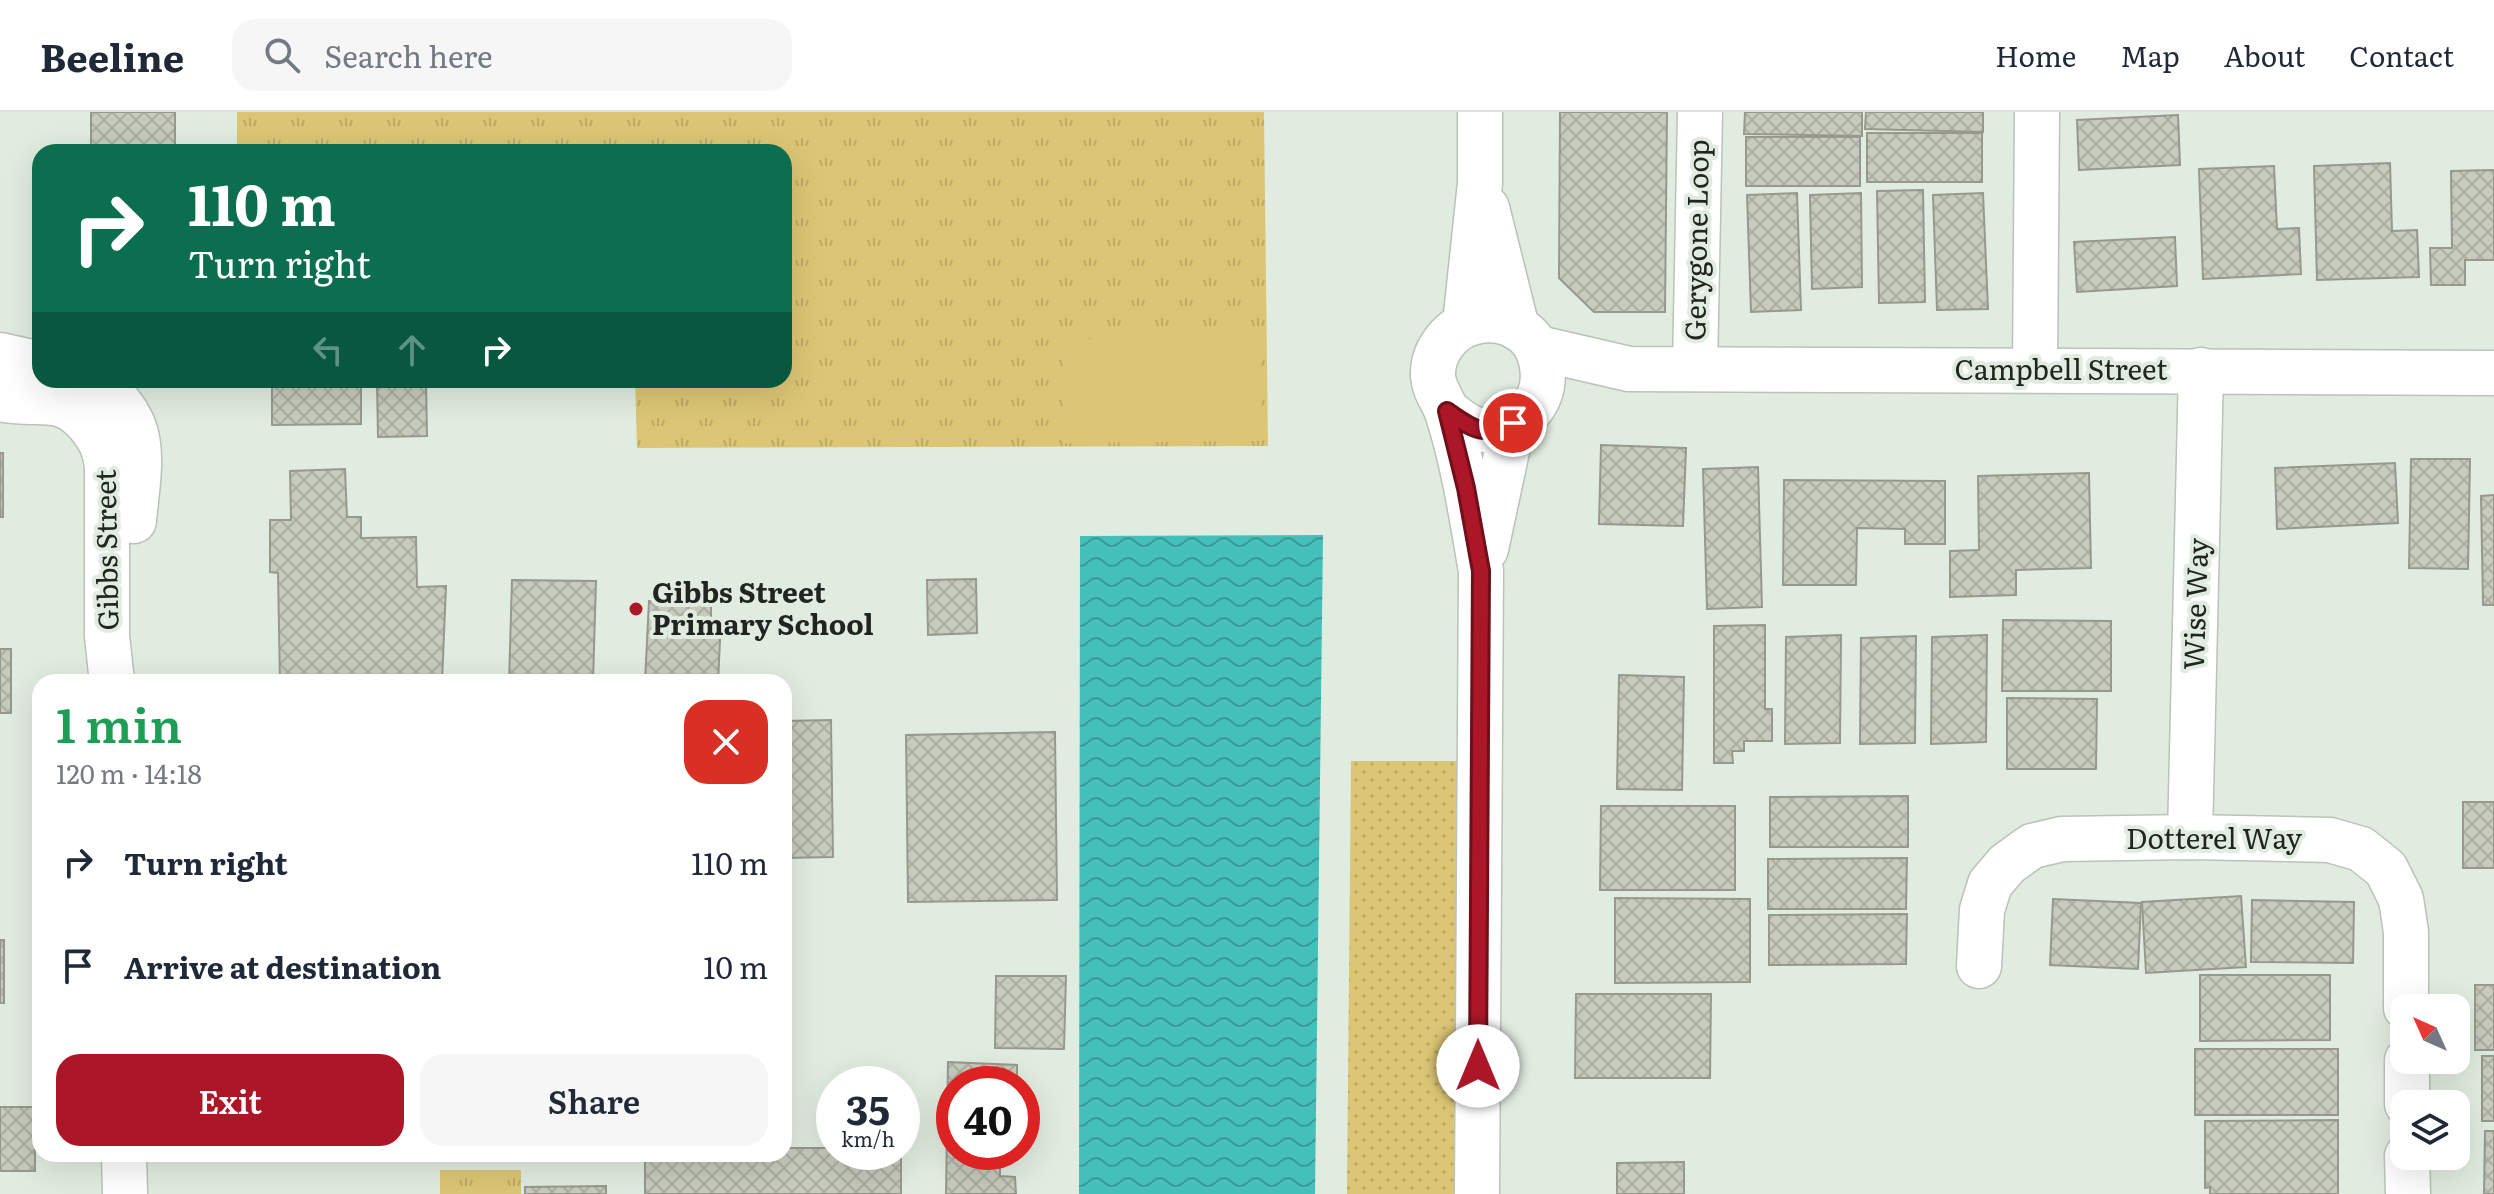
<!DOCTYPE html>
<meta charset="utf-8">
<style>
:root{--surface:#fff;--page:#f6f6f7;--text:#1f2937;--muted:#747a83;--line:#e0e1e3;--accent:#ac1728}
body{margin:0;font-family:Literata,serif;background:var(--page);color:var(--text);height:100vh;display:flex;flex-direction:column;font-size:30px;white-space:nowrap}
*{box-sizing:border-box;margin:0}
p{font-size:26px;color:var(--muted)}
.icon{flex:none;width:44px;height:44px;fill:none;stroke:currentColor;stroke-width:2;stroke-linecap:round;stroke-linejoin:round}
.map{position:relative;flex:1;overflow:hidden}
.side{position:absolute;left:32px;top:562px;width:760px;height:488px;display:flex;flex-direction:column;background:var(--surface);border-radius:24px;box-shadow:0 8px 32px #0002}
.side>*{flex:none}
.guide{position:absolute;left:32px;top:32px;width:760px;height:244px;border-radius:24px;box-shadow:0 8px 32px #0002;background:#0b6e4f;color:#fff;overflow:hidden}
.needle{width:52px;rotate:315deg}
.fabs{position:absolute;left:2390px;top:882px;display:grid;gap:16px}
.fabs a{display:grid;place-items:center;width:80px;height:80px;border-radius:16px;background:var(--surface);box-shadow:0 8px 32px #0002;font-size:40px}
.speed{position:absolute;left:816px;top:954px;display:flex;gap:16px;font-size:40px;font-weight:700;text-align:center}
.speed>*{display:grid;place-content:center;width:104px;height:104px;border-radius:50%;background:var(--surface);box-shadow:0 8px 32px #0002;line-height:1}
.speed small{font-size:20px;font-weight:400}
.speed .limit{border:12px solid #d22;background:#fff;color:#111}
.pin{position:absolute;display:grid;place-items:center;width:68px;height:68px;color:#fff;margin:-34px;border:4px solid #fff;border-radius:50%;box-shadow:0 2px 8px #0007}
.me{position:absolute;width:88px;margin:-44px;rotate:0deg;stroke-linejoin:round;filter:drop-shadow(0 0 6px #0008)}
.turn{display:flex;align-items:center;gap:28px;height:168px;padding:0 24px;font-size:36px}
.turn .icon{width:104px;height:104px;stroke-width:2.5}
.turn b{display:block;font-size:56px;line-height:68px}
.lanes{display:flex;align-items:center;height:76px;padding:0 24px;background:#0003;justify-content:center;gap:40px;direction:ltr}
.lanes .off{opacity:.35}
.round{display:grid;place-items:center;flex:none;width:84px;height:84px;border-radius:24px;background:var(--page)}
.headline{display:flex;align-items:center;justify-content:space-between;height:136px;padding:0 24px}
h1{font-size:48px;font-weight:600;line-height:60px;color:#1e9e55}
.button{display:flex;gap:16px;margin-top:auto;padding:16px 24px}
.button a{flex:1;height:92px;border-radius:24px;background:var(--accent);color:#fff;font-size:32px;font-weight:600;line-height:92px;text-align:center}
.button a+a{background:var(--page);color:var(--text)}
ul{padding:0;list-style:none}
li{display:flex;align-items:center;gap:24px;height:104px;padding:0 24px}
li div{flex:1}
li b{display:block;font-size:30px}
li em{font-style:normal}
header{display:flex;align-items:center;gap:48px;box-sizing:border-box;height:112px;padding:0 40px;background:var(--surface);border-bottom:2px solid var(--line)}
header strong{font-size:38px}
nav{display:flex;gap:44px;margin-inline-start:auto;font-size:28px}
.search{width:560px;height:72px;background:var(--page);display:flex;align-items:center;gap:20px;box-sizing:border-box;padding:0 28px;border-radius:24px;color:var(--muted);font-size:30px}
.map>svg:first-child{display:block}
</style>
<header>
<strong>Beeline</strong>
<div class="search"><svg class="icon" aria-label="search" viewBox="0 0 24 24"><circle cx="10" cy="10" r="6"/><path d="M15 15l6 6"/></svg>Search here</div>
<nav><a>Home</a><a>Map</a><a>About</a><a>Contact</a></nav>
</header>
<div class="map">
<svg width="2494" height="1082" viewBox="0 0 2494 1082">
<defs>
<pattern id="grass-dots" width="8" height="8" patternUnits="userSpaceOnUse" patternTransform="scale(2)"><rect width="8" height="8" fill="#dcc675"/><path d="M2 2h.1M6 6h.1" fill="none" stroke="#bcaa65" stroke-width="1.8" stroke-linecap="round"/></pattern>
<pattern id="park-tufts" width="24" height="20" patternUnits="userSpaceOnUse" patternTransform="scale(2)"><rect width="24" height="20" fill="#dcc675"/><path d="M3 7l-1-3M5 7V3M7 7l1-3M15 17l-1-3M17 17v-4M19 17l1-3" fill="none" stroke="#bcaa65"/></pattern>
<pattern id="water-waves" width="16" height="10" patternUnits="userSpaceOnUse" patternTransform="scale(2)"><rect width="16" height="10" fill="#45bfba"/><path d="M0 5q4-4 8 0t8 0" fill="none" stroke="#399b97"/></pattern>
<pattern id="building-cross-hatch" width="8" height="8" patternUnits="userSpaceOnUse" patternTransform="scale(2)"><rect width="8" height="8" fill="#c7cbbd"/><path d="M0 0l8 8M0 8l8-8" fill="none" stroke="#abaea2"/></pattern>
</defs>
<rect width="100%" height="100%" fill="#e1ece0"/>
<path fill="url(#grass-dots)" d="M1351 649H1463L1459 1082H1347Z"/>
<g fill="url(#park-tufts)">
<path d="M237 0H1264L1268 334 637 336 635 268H784V40H237Z"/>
<rect x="440" y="1058" width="81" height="24"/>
</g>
<path fill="#dcc675" d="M1261 225 1262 329 1065 331 1064 227Z"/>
<path fill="url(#water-waves)" d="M1323 423 1315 1082H1079L1080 424Z"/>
<g fill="url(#building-cross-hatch)" stroke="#96998c" stroke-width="2">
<rect x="91" y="0" width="84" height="40"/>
<path d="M1560 0H1667L1665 200H1594L1559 166Z"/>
<path d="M1745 0H1862V24L1744 22Z"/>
<path d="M1866 0H1983V20L1865 17Z"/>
<path d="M2178 3 2180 53 2079 58 2077 8Z"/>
<rect x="1867" y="21" width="115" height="49"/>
<rect x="1746" y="25" width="114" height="49"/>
<path d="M2390 51 2392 119 2417 118 2419 165 2317 168 2314 54Z"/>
<path d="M2274 54 2277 117 2299 116 2301 162 2203 167 2199 57Z"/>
<path d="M2494 58V148H2465V173H2431L2430 136H2452L2451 59Z"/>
<path d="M1923 78 1925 190 1879 191 1877 79Z"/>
<path d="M1797 81 1801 198 1751 200 1747 83Z"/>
<path d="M1861 81 1862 175 1812 177 1810 83Z"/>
<path d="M1983 81 1988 197 1937 198 1933 83Z"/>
<path d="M2175 125 2177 174 2077 180 2074 130Z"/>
<path d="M272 268H361V312L272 313Z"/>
<path d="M426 269 427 324 378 325 377 270Z"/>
<path d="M1601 333 1686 336 1683 414 1599 412Z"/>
<rect x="0" y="341" width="3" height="64"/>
<path d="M2411 347H2470L2468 457 2409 456Z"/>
<path d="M2395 351 2398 411 2277 417 2275 356Z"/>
<path d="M1758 355 1762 495 1707 497 1703 357Z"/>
<path d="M345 357 347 405H361V426L416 425 417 475 446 474 442 570H280L278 461 270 460V408H291L290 359Z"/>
<path d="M2089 361 2091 456 2016 458V483L1950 485V439L1979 438 1978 364Z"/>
<path d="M1784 368 1945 369V432H1905V417L1857 416 1856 473H1783Z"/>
<path d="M2494 383V493H2483L2481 384Z"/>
<path d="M976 467 977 521 928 523 927 468Z"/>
<path d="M512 468 596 469 593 570H509Z"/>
<path d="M649 489 711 492V508H721L718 570H645Z"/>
<path d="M2003 508 2111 509V579H2002Z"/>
<path d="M1765 513V597H1772V629H1744V639H1732L1733 651H1714V514Z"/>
<path d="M1841 523 1840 631 1785 632 1786 525Z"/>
<path d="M1987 523 1986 630 1931 632 1932 525Z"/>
<path d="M1916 524 1915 631 1860 632 1861 526Z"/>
<rect x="0" y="537" width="11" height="64"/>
<path d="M1619 563 1684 565 1682 678 1617 677Z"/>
<path d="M2007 586 2097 587 2096 657H2007Z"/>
<path d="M831 608 833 745 784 746V609Z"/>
<path d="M1055 620 1057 788 908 790 906 623Z"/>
<path d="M1908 684V735H1770V685Z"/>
<rect x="2463" y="690" width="31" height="66"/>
<path d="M1601 694H1735V778H1600Z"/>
<path d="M1907 746 1906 797H1768V747Z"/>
<path d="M2241 784 2246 855 2146 861 2142 790Z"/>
<path d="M1615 786 1750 787V870L1615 871Z"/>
<path d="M2053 787 2141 791 2138 857 2050 853Z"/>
<path d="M2252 788 2354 790 2353 851 2251 850Z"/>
<path d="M1907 802 1906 852 1769 853V803Z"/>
<rect x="0" y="828" width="4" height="63"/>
<path d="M2200 863H2330V928L2200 929Z"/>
<path d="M996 864H1066L1064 937 995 936Z"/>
<rect x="2475" y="873" width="19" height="65"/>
<path d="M1576 882H1711L1710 966H1575Z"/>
<rect x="2195" y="937" width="143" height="66"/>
<rect x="2482" y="944" width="12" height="65"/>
<path d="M948 950 1017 953V972H954V1040H1000V1064L1015 1065 1016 1082H946Z"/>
<rect x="0" y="995" width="35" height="64"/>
<path d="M2338 1008V1082H2210V1075L2205 1076V1009Z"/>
<path d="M2485 1019H2494V1082H2484Z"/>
<path d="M784 1036H834V1040H901V1082H645V1042H784Z"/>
<path d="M1684 1050V1082H1617V1051Z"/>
<path d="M606 1074V1082H525V1075Z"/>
</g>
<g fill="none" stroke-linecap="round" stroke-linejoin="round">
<defs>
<g id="minor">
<path d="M1487 96 1517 216"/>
<path d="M1465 212 1480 71V0"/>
<path d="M1538 236 1629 257 2494 261"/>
<path d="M0 243 40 252"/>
<path d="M1695 257 1700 0"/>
<path d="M2035 257 2037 0"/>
<path d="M98 268C111 281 126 296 133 313 145 341 136 380 134 409"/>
<path d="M0 287C37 296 60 278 89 313 100 327 105 337 107 354V524L112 570"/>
<path d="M1447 299C1455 305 1464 313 1473 316 1497 324 1529 308 1539 284 1547 265 1542 236 1526 222 1511 209 1493 206 1475 210 1451 215 1432 239 1433 264 1434 279 1444 289 1448 303 1464 354 1472 407 1481 459L1477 1082"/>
<path d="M1486 437 1513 311"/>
<path d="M2190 725 2201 258"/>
<path d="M1979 854 1982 798 1990 772 2007 752 2032 734 2062 727 2190 725 2330 728 2361 737 2386 757 2401 787 2406 820V896"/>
<path d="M2407 948V992"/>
<path d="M124 1042 125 1082"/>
<path d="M2407 1044 2408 1082"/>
</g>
</defs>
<use href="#minor" stroke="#b9c3b8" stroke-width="47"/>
<use href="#minor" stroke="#fff" stroke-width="44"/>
</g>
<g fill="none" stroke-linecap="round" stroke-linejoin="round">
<defs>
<path id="route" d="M1478 954 1481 459 1466 376 1447 299C1474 318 1481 324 1513 311"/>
</defs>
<use href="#route" stroke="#700f1a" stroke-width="20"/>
<use href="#route" stroke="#ac1728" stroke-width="14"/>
</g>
<circle fill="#ac1728" stroke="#e1ece0" stroke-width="3" cx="636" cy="497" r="8"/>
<g text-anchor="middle" stroke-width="8" stroke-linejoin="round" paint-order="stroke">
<g font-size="28" fill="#212420" stroke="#e1ece0">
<text transform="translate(1697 128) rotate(-89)" y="10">Gerygone Loop</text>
<text x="2061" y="268">Campbell Street</text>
<text transform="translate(107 438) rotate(-91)" y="10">Gibbs Street</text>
<text transform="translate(2196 492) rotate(-88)" y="10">Wise Way</text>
<text x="2214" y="737">Dotterel Way</text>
</g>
<g font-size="28" font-weight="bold" fill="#212420" stroke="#e1ece0" text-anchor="start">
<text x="652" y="491">Gibbs Street<tspan x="652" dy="32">Primary School</tspan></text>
</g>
</g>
</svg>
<div class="fabs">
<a><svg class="needle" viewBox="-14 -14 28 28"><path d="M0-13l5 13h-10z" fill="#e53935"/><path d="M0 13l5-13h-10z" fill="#747a83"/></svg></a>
<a><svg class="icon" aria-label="layers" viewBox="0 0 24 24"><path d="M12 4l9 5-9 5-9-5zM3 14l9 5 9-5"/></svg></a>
</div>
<div class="speed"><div>35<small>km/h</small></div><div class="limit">40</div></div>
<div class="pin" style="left:1513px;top:311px;background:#d93025"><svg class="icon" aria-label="arrive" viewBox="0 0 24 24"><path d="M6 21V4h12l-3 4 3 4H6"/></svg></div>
<svg class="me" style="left:1478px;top:954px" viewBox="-20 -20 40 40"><circle r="19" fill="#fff"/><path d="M0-13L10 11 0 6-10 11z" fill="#ac1728"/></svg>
<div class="guide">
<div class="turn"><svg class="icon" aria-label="right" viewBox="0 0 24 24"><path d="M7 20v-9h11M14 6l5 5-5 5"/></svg><div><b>110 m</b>Turn right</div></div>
<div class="lanes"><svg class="icon off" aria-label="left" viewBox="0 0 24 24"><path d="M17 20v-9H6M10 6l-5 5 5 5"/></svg><svg class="icon off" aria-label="ahead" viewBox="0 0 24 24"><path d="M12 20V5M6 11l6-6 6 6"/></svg><svg class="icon" aria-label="right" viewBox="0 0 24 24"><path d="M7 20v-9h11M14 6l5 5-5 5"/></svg></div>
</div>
<section class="side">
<div class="headline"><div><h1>1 min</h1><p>120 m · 14:18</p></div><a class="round" style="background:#d93025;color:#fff"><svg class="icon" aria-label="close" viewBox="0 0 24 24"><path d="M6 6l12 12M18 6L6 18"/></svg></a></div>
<ul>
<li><svg class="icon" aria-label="right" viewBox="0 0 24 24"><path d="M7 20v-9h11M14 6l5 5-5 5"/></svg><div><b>Turn right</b></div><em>110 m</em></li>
<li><svg class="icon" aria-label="arrive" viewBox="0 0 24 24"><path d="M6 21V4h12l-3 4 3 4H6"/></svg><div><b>Arrive at destination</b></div><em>10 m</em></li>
</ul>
<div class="button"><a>Exit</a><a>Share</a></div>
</section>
</div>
